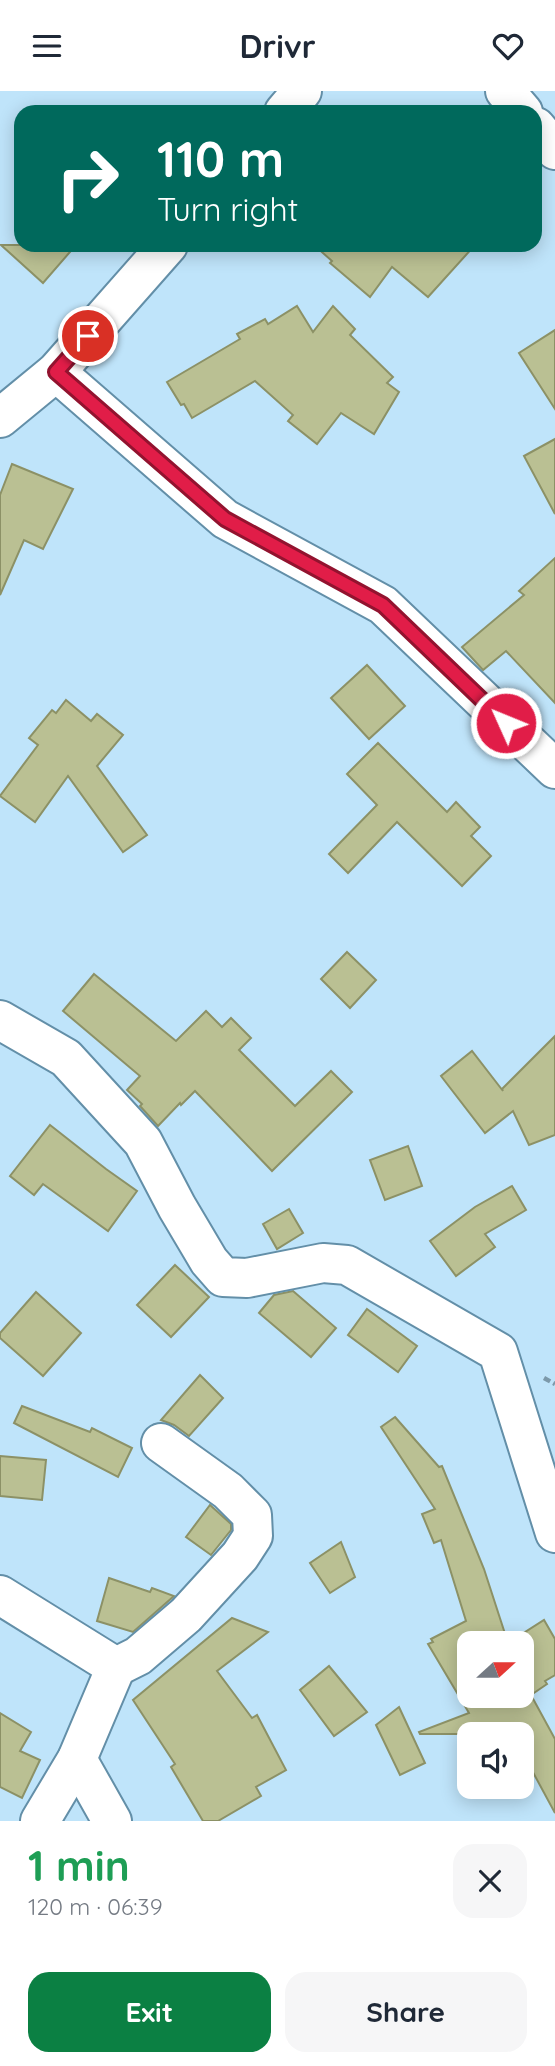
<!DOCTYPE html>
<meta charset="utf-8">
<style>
:root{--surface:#fff;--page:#f6f6f7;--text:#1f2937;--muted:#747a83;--accent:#0b8043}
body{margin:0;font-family:Quicksand,sans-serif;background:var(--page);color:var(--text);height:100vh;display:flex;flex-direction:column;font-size:26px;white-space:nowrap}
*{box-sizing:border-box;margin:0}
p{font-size:23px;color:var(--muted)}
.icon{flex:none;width:38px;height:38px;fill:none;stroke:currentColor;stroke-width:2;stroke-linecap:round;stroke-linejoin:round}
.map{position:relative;height:1730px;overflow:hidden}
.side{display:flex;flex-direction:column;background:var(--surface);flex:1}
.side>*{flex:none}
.banner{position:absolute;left:14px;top:14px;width:528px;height:147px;border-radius:21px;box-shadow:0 4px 18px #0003;background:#00695c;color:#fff;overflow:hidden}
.needle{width:46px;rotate:69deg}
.tools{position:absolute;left:457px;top:1540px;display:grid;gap:14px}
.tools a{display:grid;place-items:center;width:77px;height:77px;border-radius:14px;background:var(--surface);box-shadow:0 4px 18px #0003;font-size:35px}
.pin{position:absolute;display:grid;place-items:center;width:60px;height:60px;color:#fff;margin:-30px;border:4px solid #fff;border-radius:50%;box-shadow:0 2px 7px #0007}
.me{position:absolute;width:77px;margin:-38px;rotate:314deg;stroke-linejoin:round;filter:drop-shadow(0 0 5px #0008)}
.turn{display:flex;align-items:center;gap:24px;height:147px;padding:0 28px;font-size:32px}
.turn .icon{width:91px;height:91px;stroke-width:2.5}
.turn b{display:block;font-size:49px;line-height:60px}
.round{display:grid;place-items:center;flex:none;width:74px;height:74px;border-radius:21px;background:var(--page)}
.head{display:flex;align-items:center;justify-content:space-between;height:119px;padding:0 28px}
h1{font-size:42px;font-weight:700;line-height:52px;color:#1e9e55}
.cta{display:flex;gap:14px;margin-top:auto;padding:14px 28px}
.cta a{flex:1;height:80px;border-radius:21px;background:var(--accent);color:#fff;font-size:28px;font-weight:700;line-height:80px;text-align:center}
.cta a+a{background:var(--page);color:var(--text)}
header{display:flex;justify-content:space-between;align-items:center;height:91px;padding:0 28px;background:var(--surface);font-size:32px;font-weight:700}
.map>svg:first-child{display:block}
</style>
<header><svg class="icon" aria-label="menu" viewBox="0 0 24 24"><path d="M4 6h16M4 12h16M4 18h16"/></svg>Drivr<svg class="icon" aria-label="heart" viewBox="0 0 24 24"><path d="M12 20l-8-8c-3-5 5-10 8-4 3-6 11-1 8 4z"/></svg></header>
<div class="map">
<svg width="555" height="1730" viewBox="0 0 555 1730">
<rect width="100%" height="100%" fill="#bfe4fa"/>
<g fill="#bac093" stroke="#8c9166" stroke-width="2">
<path d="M1 154H76L43 192Z"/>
<path d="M314 154H475L428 206 392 176 370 206 330 172 332 170Z"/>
<path d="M297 215 313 241 333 215 355 238 350 244 393 286 387 292 399 301 374 343 341 322 317 353 288 330 293 324 255 290 192 327 184 313 181 314 167 291 240 248 237 243 265 228 268 233Z"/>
<path d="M555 239V318L519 262Z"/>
<path d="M555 348V423L524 365Z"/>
<path d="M12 373 73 398 43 458 24 449 0 504V404Z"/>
<path d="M555 467V612L506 560 483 579 462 556 524 504 519 500Z"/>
<path d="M367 574 405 615 369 648 331 607Z"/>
<path d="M66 609 91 630 97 623 123 644 97 675 147 744 123 761 68 685 35 731 0 705 38 654 29 647 52 619 56 622Z"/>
<path d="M378 652 447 721 456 711 480 736 471 745 491 765 462 795 397 731 348 782 329 763 377 714 347 683Z"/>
<path d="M347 861 376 889 350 917 321 888Z"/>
<path d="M94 883 176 950 206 920 222 936 231 927 251 947 239 959 295 1015 331 980 352 1001 272 1080 195 1000 181 1014 180 1012 158 1035 140 1015 142 1013 127 999 140 985 63 920Z"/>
<path d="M555 945V1044L529 1054 513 1020 485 1042 441 985 472 960 503 1000 502 998Z"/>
<path d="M50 1034 106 1078 137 1100 108 1140 43 1093 34 1104 10 1085Z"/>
<path d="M408 1055 422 1095 385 1109 370 1069Z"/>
<path d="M512 1095 526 1119 485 1143 495 1156 456 1185 430 1150 475 1116Z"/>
<path d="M289 1118 303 1142 277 1158 263 1133Z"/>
<path d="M175 1174 209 1206 171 1246 137 1214Z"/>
<path d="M293 1200 336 1237 311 1266 259 1222 274 1204Z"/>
<path d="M36 1201 81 1242 43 1285 0 1247V1242Z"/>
<path d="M367 1218 417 1255 398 1281 348 1244Z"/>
<path d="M200 1284 223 1307 189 1345 174 1334 161 1329Z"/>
<path d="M22 1315 90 1341 92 1337 132 1357 118 1386 14 1332Z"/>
<path d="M395 1326 439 1376 442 1375 484 1478 508 1552H469V1605H522V1552H508L544 1529 555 1548V1584L545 1590 547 1593 531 1604 555 1648V1722L522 1661V1643H420L419 1641 469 1622 428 1553 433 1551 431 1548 466 1530 441 1449 434 1452 422 1423 435 1418 381 1336Z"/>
<path d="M0 1365 46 1369 42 1409 0 1405Z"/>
<path d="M210 1414 231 1433V1439L211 1464 186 1446Z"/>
<path d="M341 1451 355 1486 330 1502 310 1472Z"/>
<path d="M109 1487 150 1501 152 1497 174 1505 133 1541 97 1530Z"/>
<path d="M232 1527 268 1541 217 1580 252 1627 257 1624 286 1679 256 1696 261 1705 218 1730H203L171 1676 175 1673 133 1609Z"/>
<path d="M329 1575 367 1621 334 1645 300 1599Z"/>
<path d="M399 1616 425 1672 400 1684 376 1634Z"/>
<path d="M0 1622 31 1641 20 1660 40 1669 22 1707 0 1696Z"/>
</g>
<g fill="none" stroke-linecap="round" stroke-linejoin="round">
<defs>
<g id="minor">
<path d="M505 0 523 21"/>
<path d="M284 21 302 0"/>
<path d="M536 36 555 59"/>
<path d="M56 281 225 428 383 514 555 678"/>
<path d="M0 327 56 281 168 154"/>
<path d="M0 929 66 967 143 1051 177 1116 209 1170 223 1186 247 1187 323 1172 347 1174 498 1261 555 1442"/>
<path d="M0 1504 116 1576 138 1565 186 1524 240 1465 253 1445 252 1424 228 1400 161 1352"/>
<path d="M77 1668 112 1730"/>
<path d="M40 1730 77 1668 116 1576"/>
</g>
</defs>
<use href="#minor" stroke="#638fa8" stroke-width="42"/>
<path stroke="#7c99aa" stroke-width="4.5" stroke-dasharray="7 3.5" stroke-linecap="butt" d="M544 1287 555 1293"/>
<use href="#minor" stroke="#fff" stroke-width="38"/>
</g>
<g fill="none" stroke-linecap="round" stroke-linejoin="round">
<defs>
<path id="route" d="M88 245 56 281 225 428 383 514 506 632"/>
</defs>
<use href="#route" stroke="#92132f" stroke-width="18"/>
<use href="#route" stroke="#e11d48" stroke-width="12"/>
</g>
</svg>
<div class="tools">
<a><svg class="needle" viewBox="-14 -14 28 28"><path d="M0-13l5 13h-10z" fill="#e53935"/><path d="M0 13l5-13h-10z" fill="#747a83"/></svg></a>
<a><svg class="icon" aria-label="sound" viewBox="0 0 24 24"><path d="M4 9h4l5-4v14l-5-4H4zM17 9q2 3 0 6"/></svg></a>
</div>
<div class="pin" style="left:88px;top:245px;background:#d93025"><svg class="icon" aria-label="arrive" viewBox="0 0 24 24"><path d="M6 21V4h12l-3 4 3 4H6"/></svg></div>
<svg class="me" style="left:506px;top:632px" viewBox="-20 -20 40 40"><circle r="17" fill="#e11d48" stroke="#fff" stroke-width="3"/><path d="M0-11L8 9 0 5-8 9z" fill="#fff"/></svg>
<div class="banner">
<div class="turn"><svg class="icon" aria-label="right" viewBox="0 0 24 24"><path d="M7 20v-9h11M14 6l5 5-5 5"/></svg><div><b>110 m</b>Turn right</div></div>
</div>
</div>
<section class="side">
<div class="head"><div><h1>1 min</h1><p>120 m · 06:39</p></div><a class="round"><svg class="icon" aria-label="close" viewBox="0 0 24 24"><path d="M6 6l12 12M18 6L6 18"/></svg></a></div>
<div class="cta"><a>Exit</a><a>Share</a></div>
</section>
